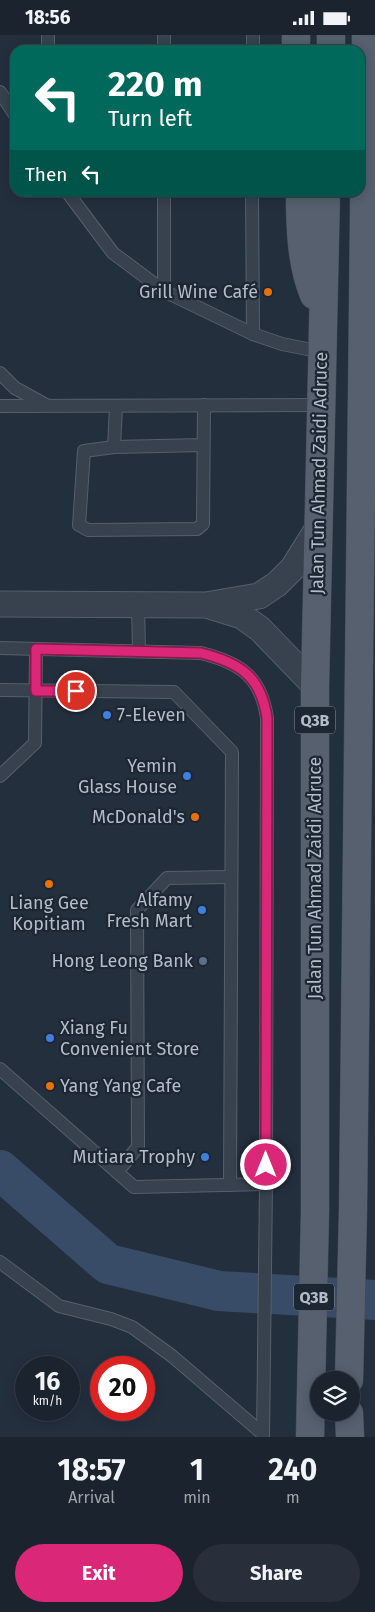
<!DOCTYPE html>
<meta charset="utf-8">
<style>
:root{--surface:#1b232e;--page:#282f3a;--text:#f1f3f6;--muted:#a0a4aa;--line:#39404a;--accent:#db2777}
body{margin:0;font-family:"Fira Sans",sans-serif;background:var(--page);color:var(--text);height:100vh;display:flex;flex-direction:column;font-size:19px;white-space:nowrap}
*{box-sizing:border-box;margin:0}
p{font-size:16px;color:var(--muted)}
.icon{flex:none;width:28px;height:28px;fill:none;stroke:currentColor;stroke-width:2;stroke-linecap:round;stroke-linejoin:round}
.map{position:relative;height:1402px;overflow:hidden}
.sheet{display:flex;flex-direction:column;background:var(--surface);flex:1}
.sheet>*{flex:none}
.banner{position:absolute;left:10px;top:10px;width:355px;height:152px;border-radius:15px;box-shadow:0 2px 12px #0003,0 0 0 1px var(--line);background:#00695c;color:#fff;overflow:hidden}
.buttons{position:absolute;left:310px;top:1336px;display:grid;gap:10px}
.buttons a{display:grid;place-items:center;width:50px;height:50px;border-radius:50%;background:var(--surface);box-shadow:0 2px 12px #0003,0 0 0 1px var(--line);font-size:25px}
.speed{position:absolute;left:15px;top:1321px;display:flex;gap:10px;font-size:25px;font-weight:700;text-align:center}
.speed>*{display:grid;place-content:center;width:65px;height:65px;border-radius:50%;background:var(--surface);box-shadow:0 2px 12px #0003,0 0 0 1px var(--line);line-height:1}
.speed small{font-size:12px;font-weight:400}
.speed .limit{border:8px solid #d22;background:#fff;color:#111}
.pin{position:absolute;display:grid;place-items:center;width:42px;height:42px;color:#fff;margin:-21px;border:2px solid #fff;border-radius:50%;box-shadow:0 1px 5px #0007}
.me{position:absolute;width:55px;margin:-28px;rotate:0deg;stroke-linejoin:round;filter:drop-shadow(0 0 4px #0008)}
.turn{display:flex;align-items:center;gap:18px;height:105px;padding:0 15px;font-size:22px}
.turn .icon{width:65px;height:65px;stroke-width:2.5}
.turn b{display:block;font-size:35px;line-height:42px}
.then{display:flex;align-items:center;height:48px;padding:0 15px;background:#0003;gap:10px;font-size:19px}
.eta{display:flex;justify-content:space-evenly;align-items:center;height:85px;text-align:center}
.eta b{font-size:30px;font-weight:700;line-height:35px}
.button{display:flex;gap:10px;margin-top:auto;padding:10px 15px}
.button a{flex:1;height:58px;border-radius:30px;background:var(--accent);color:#fff;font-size:20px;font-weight:700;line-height:58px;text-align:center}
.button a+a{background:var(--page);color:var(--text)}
.status{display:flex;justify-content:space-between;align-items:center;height:35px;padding:0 25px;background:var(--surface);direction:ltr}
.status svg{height:14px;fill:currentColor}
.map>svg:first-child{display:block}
</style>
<div class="status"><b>18:56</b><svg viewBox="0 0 49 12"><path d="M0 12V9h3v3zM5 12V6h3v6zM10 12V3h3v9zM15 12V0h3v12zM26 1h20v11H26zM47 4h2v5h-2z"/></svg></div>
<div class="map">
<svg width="375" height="1402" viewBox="0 0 375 1402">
<rect width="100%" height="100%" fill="#242f3e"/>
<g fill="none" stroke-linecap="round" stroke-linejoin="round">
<path stroke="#394c67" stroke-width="40" d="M0 1135 108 1229 219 1256 375 1265"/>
<defs>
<g id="service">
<path d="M48 0V15"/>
<path d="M164 15V0"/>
<path d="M253 15V0"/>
<path d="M0 57 15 80"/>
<path d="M68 158 113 218 164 256 253 299 282 309 322 317"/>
<path d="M252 158 253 299"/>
<path d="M164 256V158"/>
<path d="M0 338 15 353 46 370"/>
<path d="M0 371 321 370"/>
<path d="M203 410 114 412 84 416 79 490 88 495 197 494 203 489 204 370"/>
<path d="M114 412 116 371"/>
<path d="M138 570 139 616"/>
<path d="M0 613 201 618C241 628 261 642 267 683L266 1149 134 1152 0 1034"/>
<path d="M0 655 174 657 232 717 230 1150"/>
<path d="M0 741 35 708 36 614"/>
<path d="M117 1137 138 1112 137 875 167 843 231 842"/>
<path d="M0 1227 59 1271 111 1284 132 1292 172 1321 263 1399"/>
<path d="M263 1402 266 1149"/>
</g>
<g id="minor">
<path d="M0 569 206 570 259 561 277 549 293 533 318 493"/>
<path d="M210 571 242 581 260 594 315 651"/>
</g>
<g id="primary">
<path d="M296 0V15"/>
<path d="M331 15V0"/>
<path d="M300 158C300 191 301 229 314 260"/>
<path d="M349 1345 353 1175 366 0"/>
<path d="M349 1378 350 1402"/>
<path d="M310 1402 315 1176V651L326 158"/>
</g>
</defs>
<use href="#service" stroke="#565f6c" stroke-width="14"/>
<use href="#minor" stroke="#565f6c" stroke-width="27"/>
<use href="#primary" stroke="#414a57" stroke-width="29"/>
<use href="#service" stroke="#38414e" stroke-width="12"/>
<use href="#minor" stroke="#38414e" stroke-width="25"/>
<use href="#primary" stroke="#56606e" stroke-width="28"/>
</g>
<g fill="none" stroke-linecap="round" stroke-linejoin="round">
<defs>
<path id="route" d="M76 656H36V614L201 618C241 628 261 642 267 683L266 1130"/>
</defs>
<use href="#route" stroke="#8e194d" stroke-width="12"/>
<use href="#route" stroke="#db2777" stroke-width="9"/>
</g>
<g fill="#e8710a" stroke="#1d2633" stroke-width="2">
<circle cx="268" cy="257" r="5"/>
<circle cx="195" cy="782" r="5"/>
<circle cx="49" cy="849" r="5"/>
<circle cx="50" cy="1051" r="5"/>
</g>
<g fill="#3f7fe0" stroke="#1d2633" stroke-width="2">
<circle cx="107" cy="680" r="5"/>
<circle cx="187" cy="741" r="5"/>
<circle cx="202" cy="875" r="5"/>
<circle cx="50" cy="1003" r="5"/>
<circle cx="205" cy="1122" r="5"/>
</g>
<circle fill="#5c6f8a" stroke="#1d2633" stroke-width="2" cx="203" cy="926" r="5"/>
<g text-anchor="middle" stroke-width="4.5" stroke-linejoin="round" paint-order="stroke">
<g fill="#1d2633" stroke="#878f9c" stroke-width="1">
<rect x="295" y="671.5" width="40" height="27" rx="4"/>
<rect x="294" y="1248.5" width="40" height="27" rx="4"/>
</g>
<g font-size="16" font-weight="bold" fill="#b4bcc9">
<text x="315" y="691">Q3B</text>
<text x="314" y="1268">Q3B</text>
</g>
<g font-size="18" fill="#b4bcc9" stroke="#1d2633" text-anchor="end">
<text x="258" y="263">Grill Wine Café</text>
<text x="117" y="686" text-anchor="start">7-Eleven</text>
<text x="177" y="737">Yemin<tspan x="177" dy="21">Glass House</tspan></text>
<text x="185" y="788">McDonald's</text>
<text x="192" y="871">Alfamy<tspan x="192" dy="21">Fresh Mart</tspan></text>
<text x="49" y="874" text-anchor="middle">Liang Gee<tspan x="49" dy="21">Kopitiam</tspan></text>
<text x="193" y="932">Hong Leong Bank</text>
<text x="60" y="999" text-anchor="start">Xiang Fu<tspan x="60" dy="21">Convenient Store</tspan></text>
<text x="60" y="1057" text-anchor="start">Yang Yang Cafe</text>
<text x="195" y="1128">Mutiara Trophy</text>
</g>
<g font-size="18" fill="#b4bcc9" stroke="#1d2633">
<text transform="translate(319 438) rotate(-89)" y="6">Jalan Tun Ahmad Zaidi Adruce</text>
<text transform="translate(315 843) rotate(-90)" y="6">Jalan Tun Ahmad Zaidi Adruce</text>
</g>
</g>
</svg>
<div class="buttons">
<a><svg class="icon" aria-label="layers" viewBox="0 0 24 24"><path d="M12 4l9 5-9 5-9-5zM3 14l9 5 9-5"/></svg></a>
</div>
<div class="speed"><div>16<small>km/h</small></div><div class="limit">20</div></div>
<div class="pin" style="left:76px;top:656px;background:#d93025"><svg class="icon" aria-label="arrive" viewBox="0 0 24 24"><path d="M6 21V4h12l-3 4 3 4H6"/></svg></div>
<svg class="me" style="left:266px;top:1130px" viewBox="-20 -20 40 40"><circle r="17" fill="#db2777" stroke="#fff" stroke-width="3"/><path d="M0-11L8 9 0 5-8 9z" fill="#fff"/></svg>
<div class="banner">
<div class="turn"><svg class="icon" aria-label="left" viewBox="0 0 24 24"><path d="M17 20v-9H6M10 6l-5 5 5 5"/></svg><div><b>220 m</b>Turn left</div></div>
<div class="then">Then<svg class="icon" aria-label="left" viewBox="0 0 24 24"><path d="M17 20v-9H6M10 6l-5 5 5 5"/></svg></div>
</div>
</div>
<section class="sheet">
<div class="eta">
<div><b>18:57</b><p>Arrival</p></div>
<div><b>1</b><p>min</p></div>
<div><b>240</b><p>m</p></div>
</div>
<div class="button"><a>Exit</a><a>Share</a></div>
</section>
